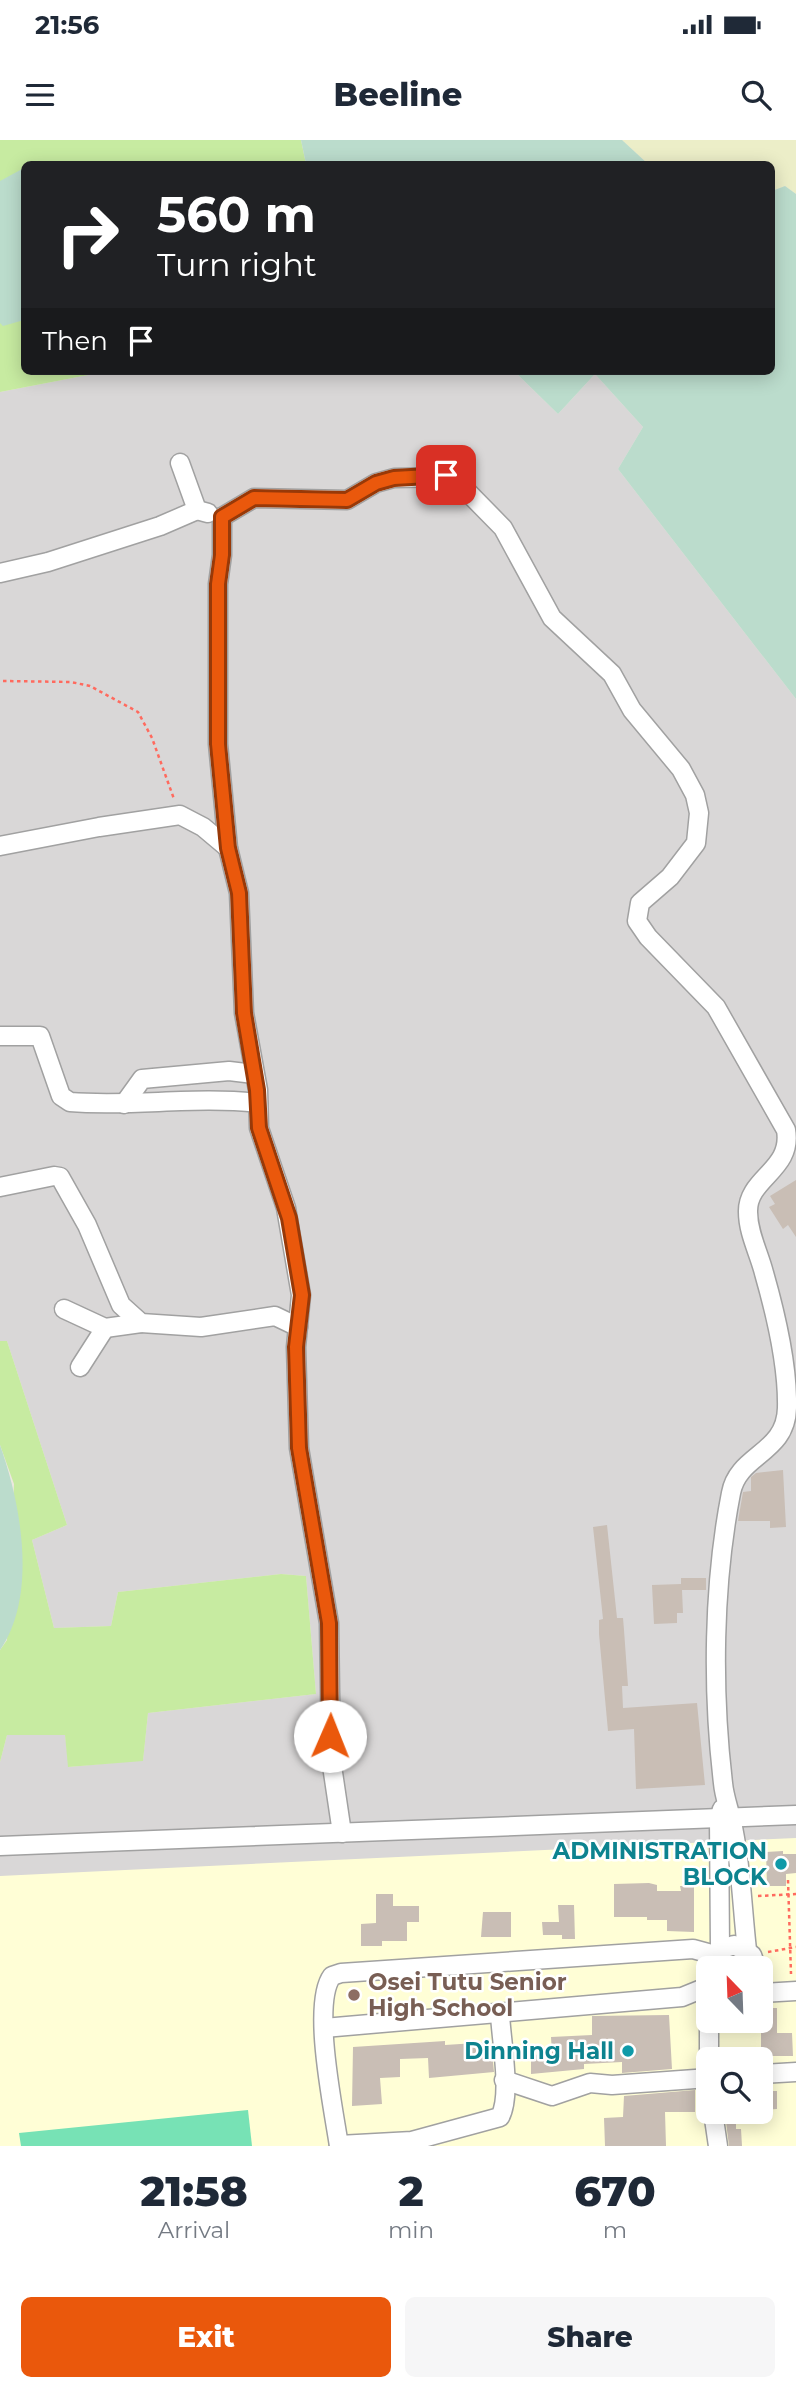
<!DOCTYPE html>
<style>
:root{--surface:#fff;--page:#f6f6f7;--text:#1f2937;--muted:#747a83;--accent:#ea580c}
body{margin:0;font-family:Montserrat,sans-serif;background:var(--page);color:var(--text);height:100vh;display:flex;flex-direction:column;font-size:26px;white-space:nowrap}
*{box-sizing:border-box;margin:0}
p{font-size:23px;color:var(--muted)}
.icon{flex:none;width:38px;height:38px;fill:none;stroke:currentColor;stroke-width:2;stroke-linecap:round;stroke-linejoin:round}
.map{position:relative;height:2006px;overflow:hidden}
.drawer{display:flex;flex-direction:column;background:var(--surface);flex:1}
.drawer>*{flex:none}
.hud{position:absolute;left:21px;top:21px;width:754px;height:214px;border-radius:10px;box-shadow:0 4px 18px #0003;background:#202124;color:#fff;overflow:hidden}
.needle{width:46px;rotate:337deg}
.tools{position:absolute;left:696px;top:1816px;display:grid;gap:14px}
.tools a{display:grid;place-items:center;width:77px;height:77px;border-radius:10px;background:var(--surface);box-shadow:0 4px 18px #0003;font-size:35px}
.pin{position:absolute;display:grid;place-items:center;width:60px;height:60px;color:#fff;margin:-30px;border-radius:14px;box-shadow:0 4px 10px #0006}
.me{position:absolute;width:77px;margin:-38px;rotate:1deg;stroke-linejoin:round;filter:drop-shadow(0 0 5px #0008)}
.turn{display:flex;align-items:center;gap:24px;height:147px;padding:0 21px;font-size:32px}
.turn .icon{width:91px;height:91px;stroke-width:2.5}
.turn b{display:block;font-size:49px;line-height:60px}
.then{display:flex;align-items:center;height:66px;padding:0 21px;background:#0003;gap:14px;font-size:26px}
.eta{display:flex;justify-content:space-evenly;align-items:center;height:119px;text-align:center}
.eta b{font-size:42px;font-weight:800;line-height:49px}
.action{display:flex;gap:14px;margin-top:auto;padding:14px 21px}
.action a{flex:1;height:80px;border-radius:10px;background:var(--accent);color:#fff;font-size:28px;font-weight:800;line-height:80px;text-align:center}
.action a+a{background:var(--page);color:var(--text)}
.status{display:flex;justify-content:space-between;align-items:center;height:49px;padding:0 35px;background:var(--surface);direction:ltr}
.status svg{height:19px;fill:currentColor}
header{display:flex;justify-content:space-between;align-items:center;height:91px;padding:0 21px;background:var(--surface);font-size:32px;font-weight:800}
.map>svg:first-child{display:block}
</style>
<div class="status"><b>21:56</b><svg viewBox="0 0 49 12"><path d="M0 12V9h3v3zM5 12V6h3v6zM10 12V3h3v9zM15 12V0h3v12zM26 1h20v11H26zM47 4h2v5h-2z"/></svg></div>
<header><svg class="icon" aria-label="menu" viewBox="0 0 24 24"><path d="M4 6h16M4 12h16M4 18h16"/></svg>Beeline<svg class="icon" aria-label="search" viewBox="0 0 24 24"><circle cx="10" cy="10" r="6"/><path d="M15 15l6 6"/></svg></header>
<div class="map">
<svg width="796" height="2006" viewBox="0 0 796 2006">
<rect width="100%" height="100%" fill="#ede8df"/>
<path fill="#d9d7d7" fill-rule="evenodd" d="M109 231H514L558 274 595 234 643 287 618 329 796 559V2006H0V1622L7 1595H65L69 1627 143 1620 148 1573 316 1554 306 1436 281 1434 118 1452 111 1486 54 1488 32 1400 67 1385 7 1201H0V252ZM709 1829H761V1881H709ZM709 1920H761V1972H709Z"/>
<path fill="#fffed6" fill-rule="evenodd" d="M796 1698V2006H0V1736ZM709 1829H761V1881H709ZM709 1920H761V1972H709Z"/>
<path fill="#eceec8" d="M622 0H796V54L785 46 772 51V24H648Z"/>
<g fill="#c7eba1">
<path d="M0 0H301L306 24H24V231H109L0 252Z"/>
<path d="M0 1201H7L67 1385 32 1400 54 1488 111 1486 118 1452 281 1434 306 1436 316 1554 148 1573 143 1621 68 1627 65 1595H7L0 1622V1510L7 1500 14 1344 0 1305Z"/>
</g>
<g fill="#bbdccc">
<path d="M301 0H622L648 24H306Z"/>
<path d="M24 28V180L3 186 0 183V41Z"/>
<path d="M785 46 796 54V559L618 329 643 287 595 234 558 274 514 231H772V51Z"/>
<path d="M0 1305C21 1364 38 1455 0 1510Z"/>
</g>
<path fill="#77e2b5" d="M248 1970 252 2006H21L19 1993Z"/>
<g fill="#c9beb5">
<path d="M796 1040V1097L788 1085 783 1089 769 1067 775 1064 770 1056Z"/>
<path d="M783 1330 786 1387 770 1388V1381H738L743 1352 751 1351V1337L756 1333Z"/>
<path d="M607 1385 617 1478H623L624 1490 628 1546H622L623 1568 697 1563 705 1645 636 1649 634 1589 608 1591 599 1494V1480L603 1479 593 1387Z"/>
<path d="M681 1438H706V1450H682L683 1473H677V1483L654 1484 652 1445 681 1444Z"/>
<path d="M783 1711V1714H796V1733L786 1734V1746H767L766 1712Z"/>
<path d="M649 1743 657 1745V1751H681L680 1746H694V1792L667 1791V1780H647V1777H614V1744Z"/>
<path d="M376 1754H393V1766H419V1782H407V1801H382V1806H361V1784L376 1783Z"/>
<path d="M558 1765H574L575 1799H562V1795H543L542 1782H559Z"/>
<path d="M483 1772H511V1797H481Z"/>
<path d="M761 1868H777V1893H792L793 1916H761Z"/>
<path d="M669 1875 672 1929 622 1933V1922L584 1924V1929L531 1934V1915L552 1914 551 1897 592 1895V1876Z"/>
<path d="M445 1901V1905L491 1902 494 1932 429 1938 428 1918 400 1919V1937L380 1938 382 1964 352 1966 353 1907Z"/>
<path d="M695 1950V1972H665L666 2006H605L604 1978 623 1977 624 1956Z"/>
<path d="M761 1951H777V1969L761 1970Z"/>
<path d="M725 1974H736V1989H741L742 2006H729Z"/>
</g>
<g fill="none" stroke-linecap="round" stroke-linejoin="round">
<defs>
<g id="minor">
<path d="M180 323 197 370 208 373"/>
<path d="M222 377 254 358 347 360 376 343 394 338 453 337 503 388 552 478 612 534 632 570 681 629 695 655 699 673 696 703 670 737 640 763 637 781 648 797 716 867 786 990C793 1030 747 1038 748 1072 748 1093 759 1113 764 1133 776 1175 788 1225 787 1268 786 1314 738 1314 731 1353 713 1445 712 1550 723 1643 724 1655 728 1666 731 1678 741 1721 742 1767 747 1810"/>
<path d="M222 377V415L218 444V604L228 708 239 753 244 873 258 950 259 988 286 1068 301 1155 296 1207 299 1308 329 1483 331 1619 342 1693"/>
<path d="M0 433 48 422 160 386 197 370"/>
<path d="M0 706 99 687 180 675 203 687 228 708"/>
<path d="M0 896H40L61 956 70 962C133 967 195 956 258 963"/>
<path d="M124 964 142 939 229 931 254 934"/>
<path d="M0 1047 54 1036 60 1037 87 1085 121 1165 141 1183 201 1187 275 1176 298 1187"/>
<path d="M64 1169 105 1188 141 1183"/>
<path d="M80 1227 105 1188"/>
<path d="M0 1706 796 1675"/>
<path d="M720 1810 719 1679 722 1669"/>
<path d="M711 1829 720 1810 734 1805 752 1815 757 1829"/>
<path d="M761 1853 796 1851"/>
<path d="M709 1862V1920"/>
<path d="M324 1888 682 1857 709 1846"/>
<path d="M761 1934 796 1932"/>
<path d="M504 1940 552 1956 590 1943 612 1945 709 1938"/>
<path d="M713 1972 718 2006"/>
<path d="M339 2005 412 2001 500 1977C512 1955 501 1900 500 1874"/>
<path d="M339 2006C334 1971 311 1864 332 1836L341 1833 693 1809 715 1815"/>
</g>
</defs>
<use href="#minor" stroke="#a1a1a1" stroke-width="21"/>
<g stroke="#ff6a5e" stroke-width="2.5" stroke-dasharray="3.5 3.5" stroke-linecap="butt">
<path d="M3 541 71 542 90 546 138 572 152 598 174 659"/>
<path d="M788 1740 791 1834"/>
<path d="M758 1756 796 1754"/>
<path d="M768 1812 796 1807"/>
</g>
<use href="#minor" stroke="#fff" stroke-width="18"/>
</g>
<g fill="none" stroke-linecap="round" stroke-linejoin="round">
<defs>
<path id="route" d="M330 1596 329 1483 299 1308 296 1207 302 1155 289 1078 259 988 257 950 244 873 239 753 228 708 218 604V444L222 415V377L254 358 347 360 376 343 394 338 446 335"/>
</defs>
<use href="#route" stroke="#983908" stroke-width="18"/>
<use href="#route" stroke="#ea580c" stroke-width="12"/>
</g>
<g fill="#0f9aa8" stroke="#fff" stroke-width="2.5">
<circle cx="781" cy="1724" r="7"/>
<circle cx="628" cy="1911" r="7"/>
</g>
<circle fill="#8d6e63" stroke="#fff" stroke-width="2.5" cx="354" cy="1855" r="7"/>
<g text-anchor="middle" stroke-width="5" stroke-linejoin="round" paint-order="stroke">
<g font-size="23" font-weight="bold" fill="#0d838f" stroke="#fff" text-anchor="end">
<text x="767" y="1719">ADMINISTRATION<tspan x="767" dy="26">BLOCK</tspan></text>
<text x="614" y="1919">Dinning Hall</text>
</g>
<g font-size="23" font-weight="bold" fill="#785e54" stroke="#fff" text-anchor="start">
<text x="368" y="1850">Osei Tutu Senior<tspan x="368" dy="26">High School</tspan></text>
</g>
</g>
</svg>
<div class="tools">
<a><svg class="needle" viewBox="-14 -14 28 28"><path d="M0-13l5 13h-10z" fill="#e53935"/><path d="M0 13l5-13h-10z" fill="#747a83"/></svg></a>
<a><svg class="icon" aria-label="search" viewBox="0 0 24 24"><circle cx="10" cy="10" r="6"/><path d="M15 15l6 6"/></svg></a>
</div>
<div class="pin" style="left:446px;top:335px;background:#d93025"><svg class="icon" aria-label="arrive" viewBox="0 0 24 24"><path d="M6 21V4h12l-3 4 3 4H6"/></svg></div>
<svg class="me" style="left:330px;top:1596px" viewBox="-20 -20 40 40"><circle r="19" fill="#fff"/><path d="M0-13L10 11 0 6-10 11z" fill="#ea580c"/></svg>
<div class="hud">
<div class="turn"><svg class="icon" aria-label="right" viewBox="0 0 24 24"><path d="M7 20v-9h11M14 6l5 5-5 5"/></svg><div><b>560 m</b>Turn right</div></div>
<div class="then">Then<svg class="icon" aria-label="arrive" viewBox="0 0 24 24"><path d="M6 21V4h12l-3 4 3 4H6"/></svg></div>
</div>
</div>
<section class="drawer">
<div class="eta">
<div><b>21:58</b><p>Arrival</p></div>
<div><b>2</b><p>min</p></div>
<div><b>670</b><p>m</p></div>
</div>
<div class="action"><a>Exit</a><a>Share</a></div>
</section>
